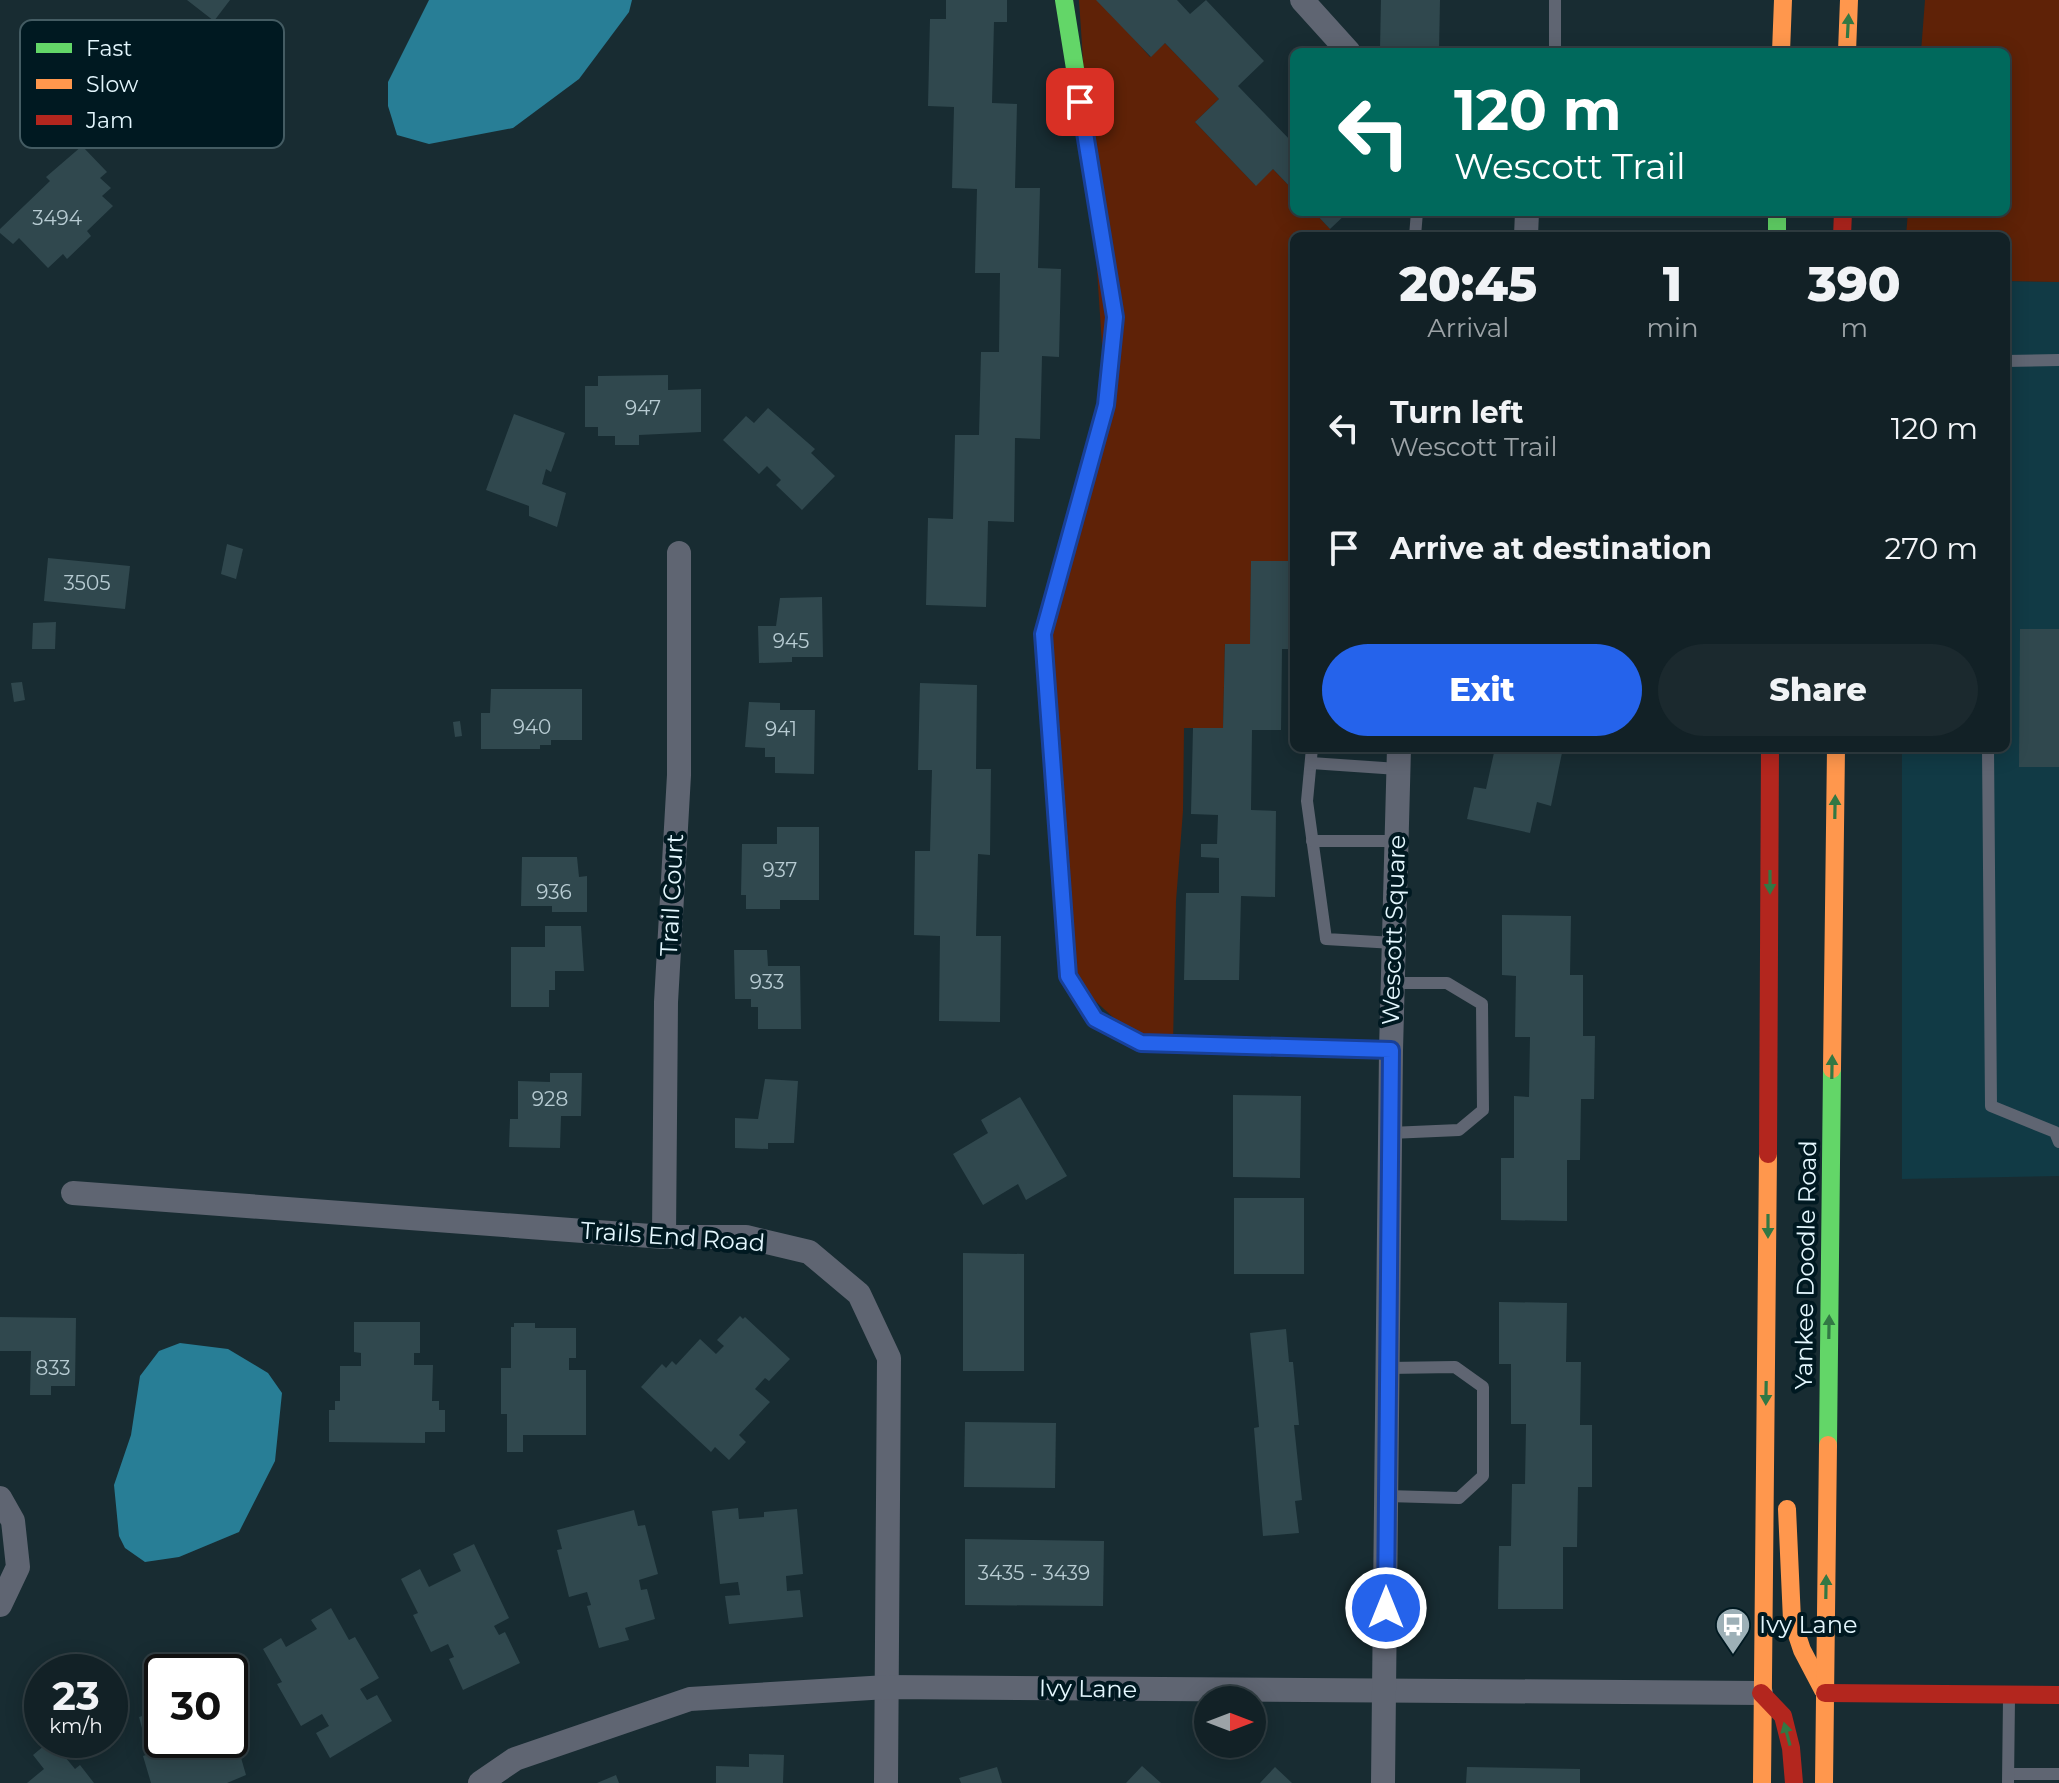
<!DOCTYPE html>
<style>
:root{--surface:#122126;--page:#1b292e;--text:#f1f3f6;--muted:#9ca3a7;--line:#313e43;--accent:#2563eb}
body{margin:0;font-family:Montserrat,sans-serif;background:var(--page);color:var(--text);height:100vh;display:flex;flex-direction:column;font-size:30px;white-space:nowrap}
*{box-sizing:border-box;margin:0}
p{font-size:26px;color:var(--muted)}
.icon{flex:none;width:44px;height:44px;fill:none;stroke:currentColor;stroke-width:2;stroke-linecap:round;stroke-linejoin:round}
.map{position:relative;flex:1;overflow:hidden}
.panel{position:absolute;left:1290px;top:232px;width:720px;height:520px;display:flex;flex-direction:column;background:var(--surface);border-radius:12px;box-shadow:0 4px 20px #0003,0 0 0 2px var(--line)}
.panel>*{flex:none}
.top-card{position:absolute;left:1290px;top:48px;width:720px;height:168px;border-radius:12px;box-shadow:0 4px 20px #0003,0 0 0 2px var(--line);background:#00695c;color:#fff;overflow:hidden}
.needle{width:52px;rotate:90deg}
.fabs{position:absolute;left:1194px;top:1686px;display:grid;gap:16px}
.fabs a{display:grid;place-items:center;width:72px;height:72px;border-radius:50%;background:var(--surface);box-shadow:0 4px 20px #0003,0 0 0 2px var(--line);font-size:40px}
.speed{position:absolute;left:24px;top:1654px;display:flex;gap:16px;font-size:40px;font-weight:700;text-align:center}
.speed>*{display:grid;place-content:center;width:104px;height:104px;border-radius:50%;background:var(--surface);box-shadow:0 4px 20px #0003,0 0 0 2px var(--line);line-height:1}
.speed small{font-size:20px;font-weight:400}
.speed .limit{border:4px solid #111;border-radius:12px;background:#fff;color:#111}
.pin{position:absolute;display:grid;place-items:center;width:68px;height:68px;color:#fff;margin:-34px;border-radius:16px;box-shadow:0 4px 12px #0006}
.me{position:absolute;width:88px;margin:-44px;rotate:0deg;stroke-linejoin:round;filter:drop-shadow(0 0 6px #0008)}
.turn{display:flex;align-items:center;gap:28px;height:168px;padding:0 32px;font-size:36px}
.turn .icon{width:104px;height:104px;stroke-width:2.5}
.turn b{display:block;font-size:56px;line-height:68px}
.eta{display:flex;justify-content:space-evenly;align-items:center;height:136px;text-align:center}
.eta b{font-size:48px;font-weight:800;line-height:56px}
.button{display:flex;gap:16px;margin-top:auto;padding:16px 32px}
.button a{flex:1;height:92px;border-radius:48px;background:var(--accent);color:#fff;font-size:32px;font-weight:800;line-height:92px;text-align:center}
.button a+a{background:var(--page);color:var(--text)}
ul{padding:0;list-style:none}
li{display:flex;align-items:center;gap:24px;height:120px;padding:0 32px}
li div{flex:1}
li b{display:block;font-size:30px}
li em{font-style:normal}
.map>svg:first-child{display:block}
</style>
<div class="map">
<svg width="2059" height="1783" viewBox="0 0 2059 1783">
<rect width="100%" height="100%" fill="#182c32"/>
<path fill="#113a45" d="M2006 281 2059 282V1176L1902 1179V748H2006Z"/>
<g fill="#5f2207">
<path d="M1079 0H1100L1150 57 1165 43 1219 99 1195 122 1255 185 1273 169 1294 191V212H1314L1330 229 1332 236H1294V561L1251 562 1250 644H1225L1223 728H1184L1183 811 1176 901 1173 1044 1141 1043 1068 976 1043 634 1106 405Z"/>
<path d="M1925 0H2059V282L2006 281V236H1906L1908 212H2006V52H1921Z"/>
</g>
<g fill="#287e96">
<path d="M429 0H632L629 12 579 79 513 128 429 144 397 135 388 106V82Z"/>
<path d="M180 1343 228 1349 268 1373 282 1393 275 1461 239 1532 179 1557 145 1562 125 1548 119 1536 114 1485 131 1435 140 1376 159 1351Z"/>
</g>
<g fill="#30484e">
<path d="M187 0H230L214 21Z"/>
<path d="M946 0H1007V22H994L992 103 1017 104 1015 188H1040L1038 268 1061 269 1059 357 1042 356 1040 439 1015 438 1014 522 988 521 986 607 926 605 928 518 953 519 955 435H979L981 352H999L1000 273H975L977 189 952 188 954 107 928 106 930 19H946Z"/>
<path d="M1096 0H1177L1190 14 1206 0 1264 61 1238 86 1294 144V191L1273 169 1256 186 1195 122 1219 99 1165 43 1151 57Z"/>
<path d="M1381 0H1440L1439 50 1380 49Z"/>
<path d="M82 146 107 172 100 178 111 188 102 196 113 206 87 231 91 236 67 259 63 254 48 268 19 238 13 244 0 233V229L50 181 46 177Z"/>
<path d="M1314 212H1348L1330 229Z"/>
<path d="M668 375V390L701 389V432L639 435V445H615V436H598V427H585V386H598V376Z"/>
<path d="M768 408 815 449 811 453 835 476 802 510 776 485 781 480 767 466 759 474 723 440 746 416 754 423Z"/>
<path d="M514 414 565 433 551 472 546 469 542 484 566 493 557 527 529 516V506L486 490Z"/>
<path d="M227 544 243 549 236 579 221 574Z"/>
<path d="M48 558 130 566 125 609 44 601Z"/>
<path d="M1251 561H1294V649H1282L1281 730H1252L1251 810 1276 811 1275 897 1241 896 1239 980H1184L1186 893H1219V858L1201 857V844H1217L1218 815 1191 814 1193 728H1223L1225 644H1250Z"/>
<path d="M822 597 823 657H792V662L759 663 758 626H776L780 598Z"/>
<path d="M56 622 55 649H32L33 623Z"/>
<path d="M2020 629H2059V767H2019Z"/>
<path d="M22 682 25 700 14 702 11 683Z"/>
<path d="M920 683 977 685 976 769H991L990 855 978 854 976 936H1001L1000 1022 939 1021 940 936 914 935 915 851H930L932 770H918Z"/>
<path d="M491 689H582V740H551V745H540V749H481V713H490Z"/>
<path d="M749 702 780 703V710H815L814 774 775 773V757H765V748L745 747Z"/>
<path d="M460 721 462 736 455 737 453 722Z"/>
<path d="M1495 748H1563L1551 806 1537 802 1530 833 1467 819 1474 787 1486 789Z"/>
<path d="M777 827H819V900H780V909H746V895H741L742 844H777Z"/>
<path d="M522 857H577L579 877 587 876V912H552V906H521Z"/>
<path d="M1502 915 1571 916 1570 975H1583V1036H1595L1594 1099H1581L1580 1160H1567V1221L1501 1220V1158H1514V1096L1529 1097 1530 1037H1515L1516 976 1502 975Z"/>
<path d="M545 926H581L584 971H555V990H549V1007H511V947H545Z"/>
<path d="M734 950H767L768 966H800L801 1029H758V1007H751V999H735Z"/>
<path d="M550 1073H582L581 1116H561L560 1148 509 1147 510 1119H518V1081L550 1082Z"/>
<path d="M765 1079 798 1081 794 1143H768V1149L735 1148V1118L758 1119Z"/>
<path d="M1233 1095 1301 1096 1300 1178 1233 1177Z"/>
<path d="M1020 1097 1067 1176 1026 1200 1018 1184 983 1205 953 1154 988 1133 981 1120Z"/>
<rect x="1234" y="1198" width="70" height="76"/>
<path d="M963 1253 1024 1254V1371H963Z"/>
<path d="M1499 1302 1567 1303 1566 1362H1581L1580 1425H1592V1487H1578L1577 1547H1563V1609H1498L1499 1546H1511L1512 1484H1525L1526 1424H1511V1364H1499Z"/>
<path d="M740 1316 743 1319 745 1317 790 1359 769 1381 765 1378 755 1389 770 1402 739 1435 746 1442 729 1460 715 1447 711 1452 641 1387 662 1364 666 1368 672 1361 676 1365 700 1339 716 1354 724 1346 717 1340Z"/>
<path d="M0 1317 76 1318 75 1386H51V1395H30L31 1351H0Z"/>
<path d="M354 1322H420V1353H414V1365H433L432 1401H439V1410H445V1432H425V1443L329 1442V1410H335V1401H340V1366H361V1353L354 1352Z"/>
<path d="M514 1323H535V1328H576V1358H569V1370H586V1435H523V1452H507V1414H501V1368H511V1327H514Z"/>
<path d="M1286 1329 1289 1362H1293L1299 1425H1294L1302 1500 1295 1501 1299 1533 1263 1536 1254 1428 1259 1427 1250 1333Z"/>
<path d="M965 1422 1056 1423 1055 1488 964 1487Z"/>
<path d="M738 1508 739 1519 764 1517V1512L797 1509 803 1574 786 1576 787 1591 800 1590 803 1617 729 1624 725 1596 740 1595 738 1582 720 1584 712 1511Z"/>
<path d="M634 1510 638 1526 645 1525 658 1574 639 1580 641 1590 647 1589 655 1619 625 1628 629 1640 599 1648 587 1606 591 1605 587 1592 569 1597 557 1550 562 1549 557 1530Z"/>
<path d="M965 1539 1104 1541 1103 1606 965 1605Z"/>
<path d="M474 1544 509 1618 494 1626 499 1635 505 1632 520 1663 463 1690 449 1659 454 1657 448 1644 431 1652 413 1615 418 1613 401 1579 420 1569 429 1587 461 1571 453 1554Z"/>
<path d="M331 1608 349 1640 355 1637 379 1678 360 1689 367 1700 377 1695 392 1721 330 1758 316 1733 329 1726 322 1714 301 1726 277 1684 282 1682 263 1649 281 1638 286 1647 317 1629 311 1620Z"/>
<path d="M159 1711 162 1740H230L231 1723 246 1775 227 1783H151L143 1756 149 1754 139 1717Z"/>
<path d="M51 1740 75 1769 80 1765 94 1783H27L44 1769 33 1755Z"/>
<path d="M749 1754 784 1755 783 1783H716V1766L749 1767Z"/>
<path d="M1142 1766 1161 1783H1126Z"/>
<path d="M997 1767 1002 1783H961L959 1778Z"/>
<path d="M1275 1767 1292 1783H1260Z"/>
<path d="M1467 1767 1580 1769V1783H1466Z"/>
<path d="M616 1775 619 1783H597Z"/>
</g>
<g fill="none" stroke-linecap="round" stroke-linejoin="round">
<g stroke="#5f6572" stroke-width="12">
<path d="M1555 0V52"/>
<path d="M1415 236 1417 212"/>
<path d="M2006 361 2059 360"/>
<path d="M1312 748 1307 801 1326 939 1394 943"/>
<path d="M1988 748 1991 1106 2055 1132 2059 1142"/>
<path d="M1311 763 1398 769"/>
<path d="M1312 841H1396"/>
<path d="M1390 1133 1459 1130 1483 1110 1482 1004 1447 983H1392"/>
<path d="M1387 1496 1459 1498 1483 1476V1387L1455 1367 1388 1368"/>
<path d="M2009 1774H2059"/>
<path d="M2008 1783 2009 1698"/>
</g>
<g stroke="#5f6572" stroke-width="24">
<path d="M1302 0 1349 52"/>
<path d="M1526 236 1527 212"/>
<path d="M73 1193 664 1237H746L809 1252 859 1294 889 1358 886 1783"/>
<path d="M664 1237 666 1002 679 775V553"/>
<path d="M0 1498 13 1521 18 1567 0 1605"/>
<path d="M480 1783 515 1759 690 1699 887 1687 1761 1693"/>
<path d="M1383 1783 1391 1050 1399 748"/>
</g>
<g stroke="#63d668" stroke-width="18">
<path d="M1064 0 1112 299"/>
<path d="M1777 212V236"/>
<path d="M1057 821 1068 976 1095 1019 1141 1043 1273 1047"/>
<path d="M1828 1445 1832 1069"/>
</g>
<g stroke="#ff974d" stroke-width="18">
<path d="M1781 52 1783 0"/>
<path d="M1847 52 1849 0"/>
<path d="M1057 821 1043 634 1106 405 1115 317 1112 299"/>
<path d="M1273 1047 1391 1050"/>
<path d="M1832 1069 1836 748"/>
<path d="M1787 1509 1792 1620 1802 1650 1823 1690"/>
<path d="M1762 1783 1768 1154"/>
<path d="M1824 1783 1828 1445"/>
</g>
<g stroke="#b3261e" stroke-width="18">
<path d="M1842 236 1843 212"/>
<path d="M1768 1154 1770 748"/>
<path d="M1761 1693 1783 1716 1791 1748 1794 1783"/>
<path d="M1825 1693 2059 1695"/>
</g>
</g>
<defs><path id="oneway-solid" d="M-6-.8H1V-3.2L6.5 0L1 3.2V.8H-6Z" transform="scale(2)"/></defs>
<g fill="#327844">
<use href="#oneway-solid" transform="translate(1848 26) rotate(-87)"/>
<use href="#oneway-solid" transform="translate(1835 807) rotate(-89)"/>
<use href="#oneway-solid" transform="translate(1770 882) rotate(90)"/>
<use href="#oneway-solid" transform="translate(1832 1067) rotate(-89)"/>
<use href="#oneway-solid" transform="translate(1768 1226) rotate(90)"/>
<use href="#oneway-solid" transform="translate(1829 1327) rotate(-89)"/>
<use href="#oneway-solid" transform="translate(1766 1393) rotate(91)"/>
<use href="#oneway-solid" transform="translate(1826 1587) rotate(-89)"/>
<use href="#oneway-solid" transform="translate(1787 1734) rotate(-105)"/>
</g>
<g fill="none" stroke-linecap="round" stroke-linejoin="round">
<defs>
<path id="route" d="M1080 102 1115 317 1106 405 1043 634 1068 976 1095 1019 1141 1043 1391 1050 1386 1608"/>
</defs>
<use href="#route" stroke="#184099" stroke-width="20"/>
<use href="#route" stroke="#2563eb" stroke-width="14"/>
</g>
<defs>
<symbol id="bus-pin" viewBox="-11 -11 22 30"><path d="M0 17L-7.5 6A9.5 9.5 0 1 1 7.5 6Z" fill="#9db0b7" stroke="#001921"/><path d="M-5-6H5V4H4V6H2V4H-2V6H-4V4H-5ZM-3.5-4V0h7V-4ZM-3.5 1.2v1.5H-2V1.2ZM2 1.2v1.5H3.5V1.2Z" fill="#fff"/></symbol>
</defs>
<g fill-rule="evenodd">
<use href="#bus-pin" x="1713" y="1605" width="40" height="54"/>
</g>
<g text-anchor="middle" stroke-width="8" stroke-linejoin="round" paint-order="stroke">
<g font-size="20" fill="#b7cbd2">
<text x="57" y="225">3494</text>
<text x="643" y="415">947</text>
<text x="87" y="590">3505</text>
<text x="791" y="648">945</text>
<text x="532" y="734">940</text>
<text x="781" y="736">941</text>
<text x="780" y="877">937</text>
<text x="554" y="899">936</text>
<text x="767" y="989">933</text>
<text x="550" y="1106">928</text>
<text x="53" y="1375">833</text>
<text x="1034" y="1580">3435 - 3439</text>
</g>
<g font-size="24" fill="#e4f7fe" stroke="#001921">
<text transform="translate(672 895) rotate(-87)" y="8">Trail Court</text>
<text transform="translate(1394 930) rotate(-88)" y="8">Wescott Square</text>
<text transform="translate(673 1237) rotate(4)" y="8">Trails End Road</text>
<text transform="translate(1806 1265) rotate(-89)" y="8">Yankee Doodle Road</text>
<text transform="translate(1088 1689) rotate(1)" y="8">Ivy Lane</text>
</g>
<g font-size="24" fill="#e4f7fe" stroke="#001921" text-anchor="start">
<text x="1759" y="1633">Ivy Lane</text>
</g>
</g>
<rect x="20" y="20" width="264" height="128" rx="12" fill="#001921" stroke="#445c63" stroke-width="2"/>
<rect x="36" y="43" width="36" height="10" fill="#63d668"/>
<rect x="36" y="79" width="36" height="10" fill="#ff974d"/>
<rect x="36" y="115" width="36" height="10" fill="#b3261e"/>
<g font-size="22" fill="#e4f7fe">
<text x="86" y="56">Fast</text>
<text x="86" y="92">Slow</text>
<text x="86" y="128">Jam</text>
</g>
</svg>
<div class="fabs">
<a><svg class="needle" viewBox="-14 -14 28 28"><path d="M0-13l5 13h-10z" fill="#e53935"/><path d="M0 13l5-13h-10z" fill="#9ca3a7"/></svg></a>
</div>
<div class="speed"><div>23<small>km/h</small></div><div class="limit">30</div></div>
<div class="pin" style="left:1080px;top:102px;background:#d93025"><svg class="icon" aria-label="arrive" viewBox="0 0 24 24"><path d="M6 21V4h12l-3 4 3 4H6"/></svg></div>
<svg class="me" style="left:1386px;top:1608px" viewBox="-20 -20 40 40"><circle r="17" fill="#2563eb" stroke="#fff" stroke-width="3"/><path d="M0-11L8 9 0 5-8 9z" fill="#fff"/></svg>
<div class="top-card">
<div class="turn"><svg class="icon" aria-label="left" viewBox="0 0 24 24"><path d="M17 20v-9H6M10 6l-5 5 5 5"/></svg><div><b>120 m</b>Wescott Trail</div></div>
</div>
<section class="panel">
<div class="eta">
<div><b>20:45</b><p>Arrival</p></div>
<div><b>1</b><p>min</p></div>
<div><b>390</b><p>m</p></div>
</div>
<ul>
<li><svg class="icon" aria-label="left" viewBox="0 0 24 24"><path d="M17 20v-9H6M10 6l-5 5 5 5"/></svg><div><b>Turn left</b><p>Wescott Trail</p></div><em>120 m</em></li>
<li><svg class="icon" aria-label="arrive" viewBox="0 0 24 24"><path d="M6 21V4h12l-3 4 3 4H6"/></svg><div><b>Arrive at destination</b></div><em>270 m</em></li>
</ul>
<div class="button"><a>Exit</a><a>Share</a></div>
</section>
</div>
